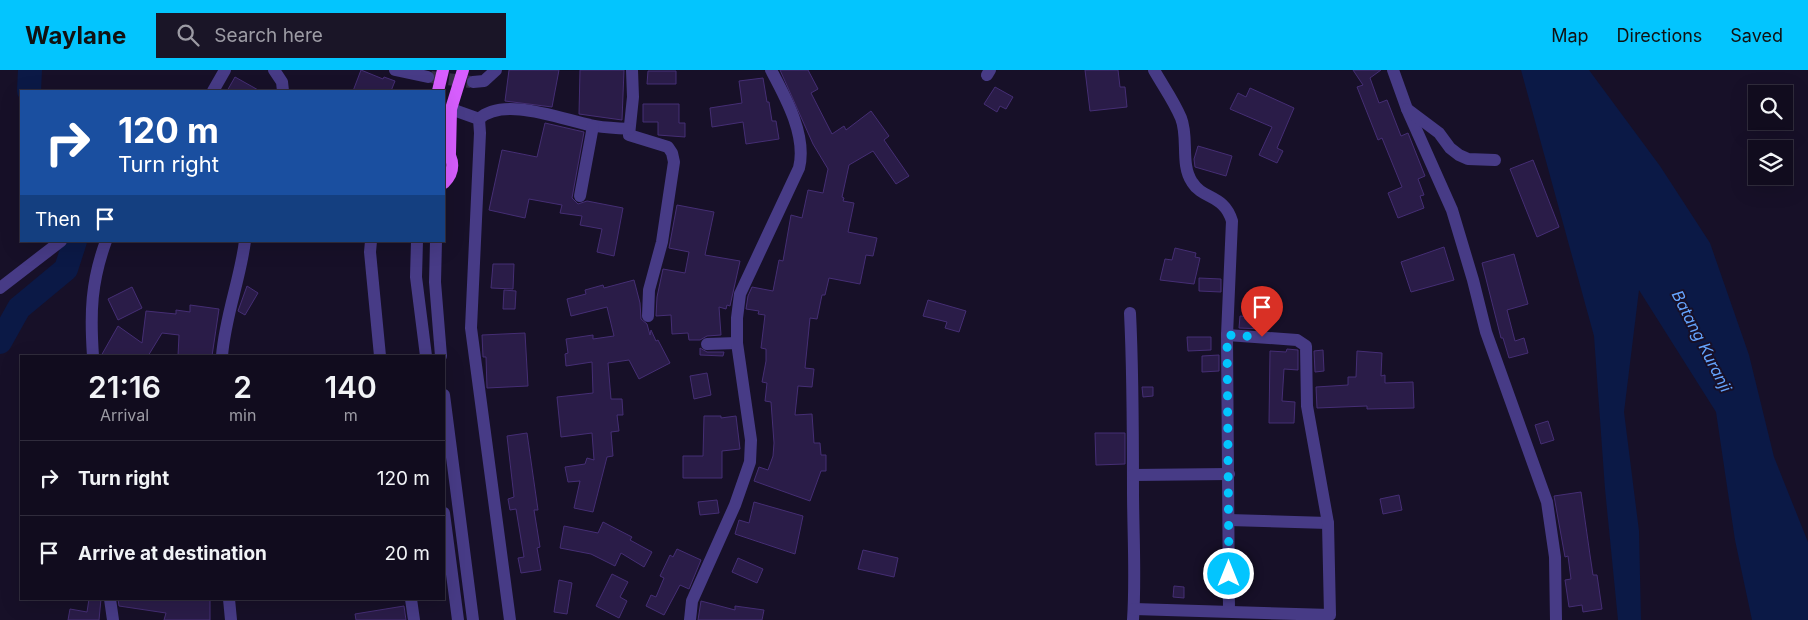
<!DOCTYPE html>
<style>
:root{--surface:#110c1e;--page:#1a1527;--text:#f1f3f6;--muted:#9c9ba4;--line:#302c3c;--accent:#03c5fe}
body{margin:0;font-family:Inter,sans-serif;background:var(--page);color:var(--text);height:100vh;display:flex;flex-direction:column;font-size:19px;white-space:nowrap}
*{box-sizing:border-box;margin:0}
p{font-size:16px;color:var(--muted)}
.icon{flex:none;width:28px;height:28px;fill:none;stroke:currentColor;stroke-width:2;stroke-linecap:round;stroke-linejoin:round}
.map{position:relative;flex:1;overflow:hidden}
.drawer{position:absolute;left:20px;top:285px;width:425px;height:245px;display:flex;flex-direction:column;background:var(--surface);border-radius:0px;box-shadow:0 5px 20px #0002,0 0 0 1px var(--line)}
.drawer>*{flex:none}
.banner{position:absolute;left:20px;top:20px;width:425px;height:152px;border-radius:0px;box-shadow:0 5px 20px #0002,0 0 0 1px var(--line);background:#1a4fa0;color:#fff;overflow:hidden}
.fabs{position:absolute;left:1748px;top:15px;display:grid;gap:10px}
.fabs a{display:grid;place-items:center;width:45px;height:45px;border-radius:0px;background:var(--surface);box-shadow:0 5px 20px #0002,0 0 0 1px var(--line);font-size:25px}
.pin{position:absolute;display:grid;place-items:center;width:42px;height:42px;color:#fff;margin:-51px -21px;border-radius:50% 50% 50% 0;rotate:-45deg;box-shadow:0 0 5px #0007}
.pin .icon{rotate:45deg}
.me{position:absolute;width:55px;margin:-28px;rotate:0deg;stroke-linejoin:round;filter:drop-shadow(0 0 4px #0008)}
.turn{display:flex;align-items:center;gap:18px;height:105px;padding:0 15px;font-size:22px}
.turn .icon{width:65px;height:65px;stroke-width:2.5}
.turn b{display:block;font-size:35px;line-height:42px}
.then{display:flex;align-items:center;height:48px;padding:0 15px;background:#0003;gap:10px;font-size:19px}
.eta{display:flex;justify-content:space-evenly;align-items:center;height:85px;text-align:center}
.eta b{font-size:30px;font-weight:600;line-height:35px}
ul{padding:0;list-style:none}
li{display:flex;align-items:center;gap:15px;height:75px;padding:0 15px;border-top:1px solid var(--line)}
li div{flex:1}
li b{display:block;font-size:19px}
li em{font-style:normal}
header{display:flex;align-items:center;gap:30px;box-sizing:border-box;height:70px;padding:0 25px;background:var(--accent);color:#111}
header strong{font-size:24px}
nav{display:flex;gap:28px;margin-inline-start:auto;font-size:18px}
.search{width:350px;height:45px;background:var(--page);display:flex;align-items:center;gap:12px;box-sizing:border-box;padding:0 18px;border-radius:0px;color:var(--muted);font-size:19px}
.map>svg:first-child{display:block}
</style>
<header>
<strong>Waylane</strong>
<div class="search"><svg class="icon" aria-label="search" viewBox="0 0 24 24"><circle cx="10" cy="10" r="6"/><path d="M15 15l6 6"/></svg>Search here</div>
<nav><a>Map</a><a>Directions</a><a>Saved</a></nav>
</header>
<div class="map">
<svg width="1808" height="550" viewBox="0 0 1808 550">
<rect width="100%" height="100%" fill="#171028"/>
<path fill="#0b1946" d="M1521 0H1589L1660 96 1710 173 1749 285 1774 387 1808 472V550H1752L1735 470 1716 342 1639 220 1624 342 1639 461 1641 550H1618L1605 419 1594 266Z"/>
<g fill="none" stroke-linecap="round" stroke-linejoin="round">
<g stroke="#0b1946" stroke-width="24">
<path d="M29 21 30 0"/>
<path d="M0 272 19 238 66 199 75 171"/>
</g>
</g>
<g fill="#2a1c48" stroke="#452e74">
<path d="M361 0 383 9 384 7 395 11 391 21H353Z"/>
<path d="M509 0H559L552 37 505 31Z"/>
<path d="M580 0H624L622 50 579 44Z"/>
<path d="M780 0H808L818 19 811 23 832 64 844 56 846 60 871 41 889 66 884 70 909 106 896 114 873 81 849 95 842 127 844 128 843 131 854 133 848 162 877 168 873 186 866 185 860 214 829 208 825 225H822L817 249 810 248 805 298 814 299 812 317 798 316 795 345 812 344 814 373H820L821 385H826V401H821L810 431 754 411 759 397 768 400 773 386 774 373 771 332 765 331 767 313 762 312 766 291V279L761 278 765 245 758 244 759 241 746 239 748 226 752 217 773 221 779 190 783 191 791 145 802 148 808 120 823 123 828 99 813 74Z"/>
<path d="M1085 0H1118L1120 17H1125L1127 37 1090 41Z"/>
<path d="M1353 0H1381L1370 8 1379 33 1387 30 1401 66 1408 63 1425 106 1418 109 1424 125 1420 126 1424 138 1398 148 1388 123 1402 117 1382 68 1378 70 1357 17 1363 15Z"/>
<path d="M648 1H676V14H647Z"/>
<path d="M235 7 260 21H227Z"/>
<path d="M763 8 767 32H769L772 51H776L779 69 746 74 743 52 712 57 710 38 742 33 739 11Z"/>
<path d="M995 17 1013 27 1006 39 1000 36 997 42 984 34Z"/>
<path d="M1250 18 1294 38 1277 78 1283 81 1277 93 1259 85 1272 57 1230 39 1238 23 1246 27Z"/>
<path d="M643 34H679V53H685V67L658 65V52H643Z"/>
<path d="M545 53 584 62 572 128 578 134 587 131 623 138 614 186 597 182 602 159 580 155 582 146 560 143 562 135 529 129 525 148 489 140 502 80 537 87Z"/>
<path d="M1198 76 1232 86 1226 106 1195 97 1194 89Z"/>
<path d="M1533 90 1559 157 1537 167 1510 99Z"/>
<path d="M677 135 714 142 705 185 740 191 730 236 727 235 726 239 719 237 721 265 707 266 700 270H689L688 263 672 264 671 245 656 246 657 227 663 199 685 203 689 182 669 178Z"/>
<path d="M1444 177 1454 210 1411 222 1401 192Z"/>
<path d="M1175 178 1196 183 1195 187 1200 188 1194 214 1160 210 1165 189 1172 190Z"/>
<path d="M1514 184 1528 234 1507 240 1515 271 1524 268 1528 283 1509 288 1503 268H1501L1482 193Z"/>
<path d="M493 194H514L513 219 491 218Z"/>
<path d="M1199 208 1221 209V222L1199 221Z"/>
<path d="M634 210 640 233 641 249 647 254 650 265 651 260 656 271 658 270 670 293 639 309 629 290 608 293 611 329H622L623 345H617L619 361 611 362 613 386 607 387 593 442 574 438 580 411 568 412 565 397 585 394 587 388 594 390 592 363 561 367 557 327 593 323 592 292 566 296 565 284 568 283 566 269 593 265V269L614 266 607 237 571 246 567 229 586 224 585 220 603 215 604 218Z"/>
<path d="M247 216 258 223 245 245 238 241Z"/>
<path d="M132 217 142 238 118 250 108 229Z"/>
<path d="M504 220 516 221 515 239H503Z"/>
<path d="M928 230 966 241 959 262 945 258 947 252 923 246Z"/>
<path d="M190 235 219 239 212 286H178L179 265 162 263 148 286H101L118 256 142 273 146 241 176 244V240L190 242Z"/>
<path d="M1240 246 1264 248V259L1239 258Z"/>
<path d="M525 263 528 316 487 318 486 287H483L482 265Z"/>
<path d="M1187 267H1211V280L1188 281Z"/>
<path d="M700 278 707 282H724L723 286 700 285Z"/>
<path d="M1287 279 1298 280V300L1284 299 1282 331 1295 332 1294 353H1269L1270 281 1286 282Z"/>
<path d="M1323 280 1324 301 1315 302 1314 281Z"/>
<path d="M1357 281 1382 283 1381 306 1385 305V313L1413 312 1414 338 1367 339V336L1317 338 1316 317 1348 315V307H1356Z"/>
<path d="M1219 285V301L1202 302V286Z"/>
<path d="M707 303 711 325 694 329 690 306Z"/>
<path d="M1142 317H1153V326L1143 327Z"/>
<path d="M704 346H721V348L736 346 740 379 722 381V408H683V386H703Z"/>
<path d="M1548 351 1554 370 1541 374 1535 355Z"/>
<path d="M527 363 538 440H534L540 477 537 478 541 500 521 503 518 488 524 487 516 439 510 440 508 429 514 427 507 366Z"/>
<path d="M1095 363H1125V394L1096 395Z"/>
<path d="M1581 422 1590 485 1593 505H1597L1602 539 1583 542 1582 535 1569 537 1565 510 1571 509 1568 486 1565 487 1554 426Z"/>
<path d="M1399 425 1402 440 1383 444 1380 429Z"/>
<path d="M717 430 719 443 700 445 698 432Z"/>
<path d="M754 432 803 446 795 484 735 464 739 450 749 453Z"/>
<path d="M603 452 632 467 630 470 652 482 644 497 621 483 615 496 591 484 560 478 564 456 598 463Z"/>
<path d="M677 479 701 490 689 519 680 515 664 545 646 536 651 525 656 527 664 508 660 506 670 485 673 487Z"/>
<path d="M863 480 898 488 894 507 858 499Z"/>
<path d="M738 488 763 499 757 513 732 502Z"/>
<path d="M612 504 628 512 620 527 627 531 619 548 596 536Z"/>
<path d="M559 510 572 513 567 544 554 542Z"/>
<path d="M1174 516 1184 517V528L1173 527Z"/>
<path d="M89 529H101L99 550H68L70 539 87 542Z"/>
<path d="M118 529H210V550H164L166 543 119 536Z"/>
<path d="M701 531 735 540V536L764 540 762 550H698Z"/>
<path d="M404 536 406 550H356L355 544Z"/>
</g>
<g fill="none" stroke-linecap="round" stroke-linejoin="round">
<path stroke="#352e48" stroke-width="12" stroke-dasharray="12 6" stroke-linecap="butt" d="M431 7 471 12"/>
<g stroke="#473b86" stroke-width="12">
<path d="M274 0 282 12 283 21"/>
<path d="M395 0 428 7"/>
<path d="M632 0 633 27 629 65 668 77 672 83 674 92 662 172 649 220 648 246"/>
<path d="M1154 0C1163 16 1174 31 1181 48 1189 68 1180 94 1192 112 1203 130 1224 124 1232 151L1227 265 1229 541"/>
<path d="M1393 0 1407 39 1452 140 1473 210 1486 262 1547 432 1555 487 1556 550"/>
<path d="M987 5 990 0"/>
<path d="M473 12 484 11 496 0"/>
<path d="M213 21 225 0"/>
<path d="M451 39 479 49 480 63 471 258 510 550"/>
<path d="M1407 39 1439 63 1450 78 1459 85 1468 89 1495 90"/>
<path d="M479 49C503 26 561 49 590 55 603 58 616 58 629 59"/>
<path d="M580 126 593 56"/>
<path d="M371 171 370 182 380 286"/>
<path d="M417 171 416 207 426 286"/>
<path d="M436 171 435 212 441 286"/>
<path d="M0 218 61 171"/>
<path d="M1130 243C1133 302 1133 361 1133 420 1133 463 1136 506 1133 550"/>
<path d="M707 274 737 273"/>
<path d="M93 286C90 243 91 212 106 171"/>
<path d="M222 286C225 247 240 210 245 171"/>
<path d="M444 325 473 550"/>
<path d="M1133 405 1229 404"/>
<path d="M444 443 458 550"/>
<path d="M1229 450 1328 453"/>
<path d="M110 529 113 550"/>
<path d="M229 529 231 550"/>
<path d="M411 529 414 550"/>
<path d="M1134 539 1330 545 1328 453 1307 336 1306 276 1297 270 1227 265"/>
<path d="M690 550 692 531 735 435 750 392 751 370 737 273V248L740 224 799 98C807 66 786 28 771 0"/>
</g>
<g stroke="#d75efe" stroke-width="12">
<path d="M438 21 443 0"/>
<path d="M444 77C455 89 455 102 444 113"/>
<path d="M450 83 451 39 463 0"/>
</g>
</g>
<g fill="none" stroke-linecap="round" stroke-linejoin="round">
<path stroke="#03c5fe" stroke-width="9" stroke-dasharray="0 16.2" d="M1229 504 1227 265 1262 267"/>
</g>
<g text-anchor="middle" stroke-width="4" stroke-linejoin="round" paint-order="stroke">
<g font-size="16" font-style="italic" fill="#65a4fe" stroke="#171028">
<text transform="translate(1702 271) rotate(63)" y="6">Batang Kuranji</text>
</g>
</g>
</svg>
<div class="fabs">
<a><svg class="icon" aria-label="search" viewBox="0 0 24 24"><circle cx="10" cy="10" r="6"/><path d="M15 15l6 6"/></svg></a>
<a><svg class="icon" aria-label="layers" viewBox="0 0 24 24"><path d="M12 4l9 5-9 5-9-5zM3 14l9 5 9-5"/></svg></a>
</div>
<div class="pin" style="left:1262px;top:267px;background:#d93025"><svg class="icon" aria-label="arrive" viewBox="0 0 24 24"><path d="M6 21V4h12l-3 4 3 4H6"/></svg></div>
<svg class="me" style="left:1229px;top:504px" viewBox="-20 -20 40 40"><circle r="17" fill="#03c5fe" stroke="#fff" stroke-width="3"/><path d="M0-11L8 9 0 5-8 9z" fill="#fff"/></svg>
<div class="banner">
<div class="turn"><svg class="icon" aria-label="right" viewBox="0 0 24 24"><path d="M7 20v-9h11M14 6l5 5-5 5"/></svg><div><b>120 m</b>Turn right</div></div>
<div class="then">Then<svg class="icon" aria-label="arrive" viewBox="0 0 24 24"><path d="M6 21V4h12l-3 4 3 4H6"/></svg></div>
</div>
<section class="drawer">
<div class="eta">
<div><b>21:16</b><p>Arrival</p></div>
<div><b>2</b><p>min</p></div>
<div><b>140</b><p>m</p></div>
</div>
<ul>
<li><svg class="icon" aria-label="right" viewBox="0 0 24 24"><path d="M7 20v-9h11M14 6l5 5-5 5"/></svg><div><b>Turn right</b></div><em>120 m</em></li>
<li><svg class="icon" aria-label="arrive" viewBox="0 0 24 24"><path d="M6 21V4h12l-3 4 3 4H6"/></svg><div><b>Arrive at destination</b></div><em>20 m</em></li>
</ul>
</section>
</div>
